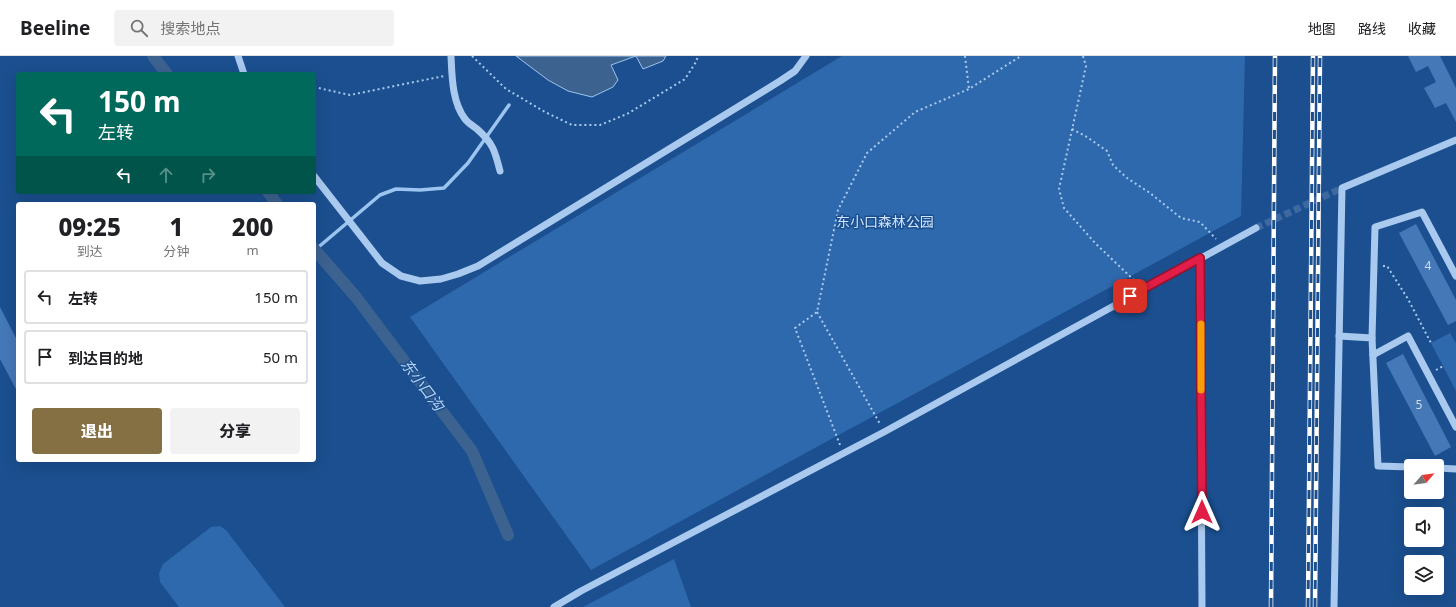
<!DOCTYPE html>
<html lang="zh">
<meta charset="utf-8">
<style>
:root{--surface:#fff;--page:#f2f2f2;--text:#202124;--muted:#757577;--line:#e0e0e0;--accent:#847042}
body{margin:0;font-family:"Noto Sans","Noto Sans SC",sans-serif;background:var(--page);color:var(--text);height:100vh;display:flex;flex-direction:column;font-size:15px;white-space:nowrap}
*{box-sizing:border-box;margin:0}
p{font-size:13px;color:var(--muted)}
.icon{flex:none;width:22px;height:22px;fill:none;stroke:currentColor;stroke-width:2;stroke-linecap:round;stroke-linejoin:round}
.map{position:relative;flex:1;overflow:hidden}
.side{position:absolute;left:16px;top:146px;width:300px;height:260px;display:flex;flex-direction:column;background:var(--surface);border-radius:4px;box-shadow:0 4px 16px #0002}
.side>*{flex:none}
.top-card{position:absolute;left:16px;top:16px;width:300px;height:122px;border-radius:4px;box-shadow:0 4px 16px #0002;background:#00695c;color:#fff;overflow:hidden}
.needle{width:26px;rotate:62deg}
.fabs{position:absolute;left:1404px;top:403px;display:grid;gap:8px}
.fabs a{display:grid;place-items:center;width:40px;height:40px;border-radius:4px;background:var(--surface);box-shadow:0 4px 16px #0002;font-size:20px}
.pin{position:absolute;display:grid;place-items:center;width:34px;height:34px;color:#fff;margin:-17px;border-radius:8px;box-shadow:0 2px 6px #0006}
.me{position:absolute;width:44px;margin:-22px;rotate:0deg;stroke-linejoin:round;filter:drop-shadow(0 0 3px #0008)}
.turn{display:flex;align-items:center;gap:14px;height:84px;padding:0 16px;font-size:18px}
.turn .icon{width:52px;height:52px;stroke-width:2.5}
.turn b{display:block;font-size:28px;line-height:34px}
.lanes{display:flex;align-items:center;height:38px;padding:0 16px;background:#0003;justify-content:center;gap:20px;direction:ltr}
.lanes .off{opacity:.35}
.eta{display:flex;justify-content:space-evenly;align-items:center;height:68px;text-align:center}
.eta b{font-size:24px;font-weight:800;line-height:28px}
.button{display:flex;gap:8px;margin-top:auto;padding:8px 16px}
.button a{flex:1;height:46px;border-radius:4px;background:var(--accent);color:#fff;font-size:16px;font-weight:800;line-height:46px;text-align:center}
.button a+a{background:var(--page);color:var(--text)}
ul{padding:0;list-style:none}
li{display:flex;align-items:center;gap:12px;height:54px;margin:0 8px 6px;padding:0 8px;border:2px solid var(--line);border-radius:4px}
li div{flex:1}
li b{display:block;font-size:15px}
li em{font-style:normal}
header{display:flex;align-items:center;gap:24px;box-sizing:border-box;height:56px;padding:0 20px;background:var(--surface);border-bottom:1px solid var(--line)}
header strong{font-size:19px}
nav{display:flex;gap:22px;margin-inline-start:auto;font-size:14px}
.search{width:280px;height:36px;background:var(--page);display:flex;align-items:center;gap:10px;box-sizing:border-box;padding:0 14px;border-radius:4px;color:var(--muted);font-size:15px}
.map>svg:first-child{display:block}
</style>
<header>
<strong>Beeline</strong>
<div class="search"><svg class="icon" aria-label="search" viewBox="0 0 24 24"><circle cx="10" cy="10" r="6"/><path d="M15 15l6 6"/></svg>搜索地点</div>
<nav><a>地图</a><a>路线</a><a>收藏</a></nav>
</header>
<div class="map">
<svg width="1456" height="551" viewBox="0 0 1456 551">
<rect width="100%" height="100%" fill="#1b4f8f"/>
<g fill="#2e69ad">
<path d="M842 0H1245L1241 160 591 514 410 261Z"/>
<path d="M1450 277 1456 287V335L1431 287Z"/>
<path d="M220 470 226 474 285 551H179L160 526 159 517 163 508 211 471Z"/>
<path d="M674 503 691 551H583Z"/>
</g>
<path fill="#3c6290" stroke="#9cc4f0" d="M516 0H666L663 5 643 13 636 0 611 9 618 24 613 31 592 41 568 35 548 24Z"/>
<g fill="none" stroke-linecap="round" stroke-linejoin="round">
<path stroke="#9cc4f0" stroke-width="3.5" d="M315 194 380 139 396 133 420 134 444 132 468 107 509 49"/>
<g stroke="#3c6290" stroke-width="12">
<path d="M153 0 167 18"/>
<path d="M268 136 277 148"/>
<path d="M314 193 356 241 472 395 508 479"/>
</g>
</g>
<g fill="#4478b7">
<path d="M1408 0H1440L1456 32V66L1446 47 1435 52 1424 32 1436 26 1428 10 1416 16Z"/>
<path d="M1416 168 1456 244V265L1448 269 1399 177Z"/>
<path d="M0 251 18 286V337L0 303Z"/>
<path d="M1403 298 1451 391 1435 400 1386 307Z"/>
</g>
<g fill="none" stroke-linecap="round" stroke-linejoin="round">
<path stroke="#3d69a0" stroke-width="7" stroke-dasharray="7 3.5" stroke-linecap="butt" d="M1256 172 1342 132"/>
<g stroke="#a9c9ee" stroke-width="2" stroke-dasharray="2 3" stroke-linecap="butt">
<path d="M472 0 506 33 545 56 572 69H600L627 58 685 23 696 6 698 0"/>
<path d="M965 0 969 33"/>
<path d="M1083 0 1086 10 1059 133 1064 152 1095 187 1137 227"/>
<path d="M314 31 350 39 444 20"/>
<path d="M1072 73 1087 81 1107 95 1113 109 1127 122 1150 137 1181 162 1200 166 1216 183"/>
<path d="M1383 210H1387L1408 243 1431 287"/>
<path d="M817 256 880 368"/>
<path d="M1436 314 1443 310"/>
<path d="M840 389 795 272 817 256 838 154 867 97 915 56 969 33 1021 0"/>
</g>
<g stroke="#a9c9ee" stroke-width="7">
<path d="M238 0 244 18"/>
<path d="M451 0C452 20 452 46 465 63 468 67 473 70 477 73 493 87 495 95 500 115"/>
<path d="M314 120 382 207 401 220 420 225 441 223 458 218 478 210 780 25 795 15 806 0"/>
<path d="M1200 202 1202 551"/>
<path d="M1339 280 1372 282 1378 410 1411 411"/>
<path d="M1372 282 1375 171 1422 156 1456 220"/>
<path d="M1373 299 1408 280 1456 371"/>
<path d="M1437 412 1456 413"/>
<path d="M554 551 581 535 884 376 1256 172"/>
<path d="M1334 551 1342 132 1456 84"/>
</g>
<defs>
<g id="rail">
<path d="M1271 551 1275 0"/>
<path d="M1308 551 1313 0"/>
<path d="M1315 551 1320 0"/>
</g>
</defs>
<use href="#rail" stroke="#fff" stroke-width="4.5"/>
<use href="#rail" stroke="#1b4f8f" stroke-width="3" stroke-dasharray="9" stroke-linecap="butt"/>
</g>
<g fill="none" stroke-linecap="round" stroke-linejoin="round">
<defs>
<path id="route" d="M1130 240 1200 202 1202 456"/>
</defs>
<use href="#route" stroke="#92132f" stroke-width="10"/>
<use href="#route" stroke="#e11d48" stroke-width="7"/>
<path stroke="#f59e0b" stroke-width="7" d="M1201 268V334"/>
</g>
<g text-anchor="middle" stroke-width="3" stroke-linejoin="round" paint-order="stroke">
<g font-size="12" fill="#d0dded">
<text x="1428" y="214">4</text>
<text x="1419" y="353">5</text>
</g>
<g font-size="14" fill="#cfe3fa" stroke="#1b4f8f">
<text x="885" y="171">东小口森林公园</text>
</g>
<g font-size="15" font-style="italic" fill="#b5d3f5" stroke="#1b4f8f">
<text transform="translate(422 329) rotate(53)" y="5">东小口沟</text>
</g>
</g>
</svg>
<div class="fabs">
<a><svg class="needle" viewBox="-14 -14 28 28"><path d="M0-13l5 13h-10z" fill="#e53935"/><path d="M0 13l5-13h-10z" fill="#757577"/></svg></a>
<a><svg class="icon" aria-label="sound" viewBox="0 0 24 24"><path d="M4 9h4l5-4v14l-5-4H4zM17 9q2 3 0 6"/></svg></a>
<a><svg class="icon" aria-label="layers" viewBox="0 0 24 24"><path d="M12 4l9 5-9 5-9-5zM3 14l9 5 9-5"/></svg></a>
</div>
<div class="pin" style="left:1130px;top:240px;background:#d93025"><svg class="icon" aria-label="arrive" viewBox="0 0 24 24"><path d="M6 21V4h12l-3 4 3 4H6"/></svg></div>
<svg class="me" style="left:1202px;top:456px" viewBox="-20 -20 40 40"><path d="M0-17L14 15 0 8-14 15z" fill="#e11d48" stroke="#fff" stroke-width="4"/></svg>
<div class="top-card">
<div class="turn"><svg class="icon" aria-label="left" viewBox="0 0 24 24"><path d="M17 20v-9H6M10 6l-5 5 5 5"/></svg><div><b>150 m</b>左转</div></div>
<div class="lanes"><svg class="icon" aria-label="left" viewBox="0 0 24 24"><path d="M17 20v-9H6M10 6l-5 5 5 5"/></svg><svg class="icon off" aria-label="ahead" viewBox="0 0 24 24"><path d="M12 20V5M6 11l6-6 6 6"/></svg><svg class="icon off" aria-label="right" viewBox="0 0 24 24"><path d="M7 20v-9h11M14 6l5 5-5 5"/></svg></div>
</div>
<section class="side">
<div class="eta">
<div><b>09:25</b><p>到达</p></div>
<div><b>1</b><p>分钟</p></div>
<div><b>200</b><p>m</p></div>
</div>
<ul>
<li><svg class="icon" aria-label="left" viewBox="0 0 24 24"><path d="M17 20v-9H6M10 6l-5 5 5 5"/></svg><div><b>左转</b></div><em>150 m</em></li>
<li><svg class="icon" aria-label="arrive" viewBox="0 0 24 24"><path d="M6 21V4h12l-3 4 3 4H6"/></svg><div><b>到达目的地</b></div><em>50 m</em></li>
</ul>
<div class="button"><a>退出</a><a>分享</a></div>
</section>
</div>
